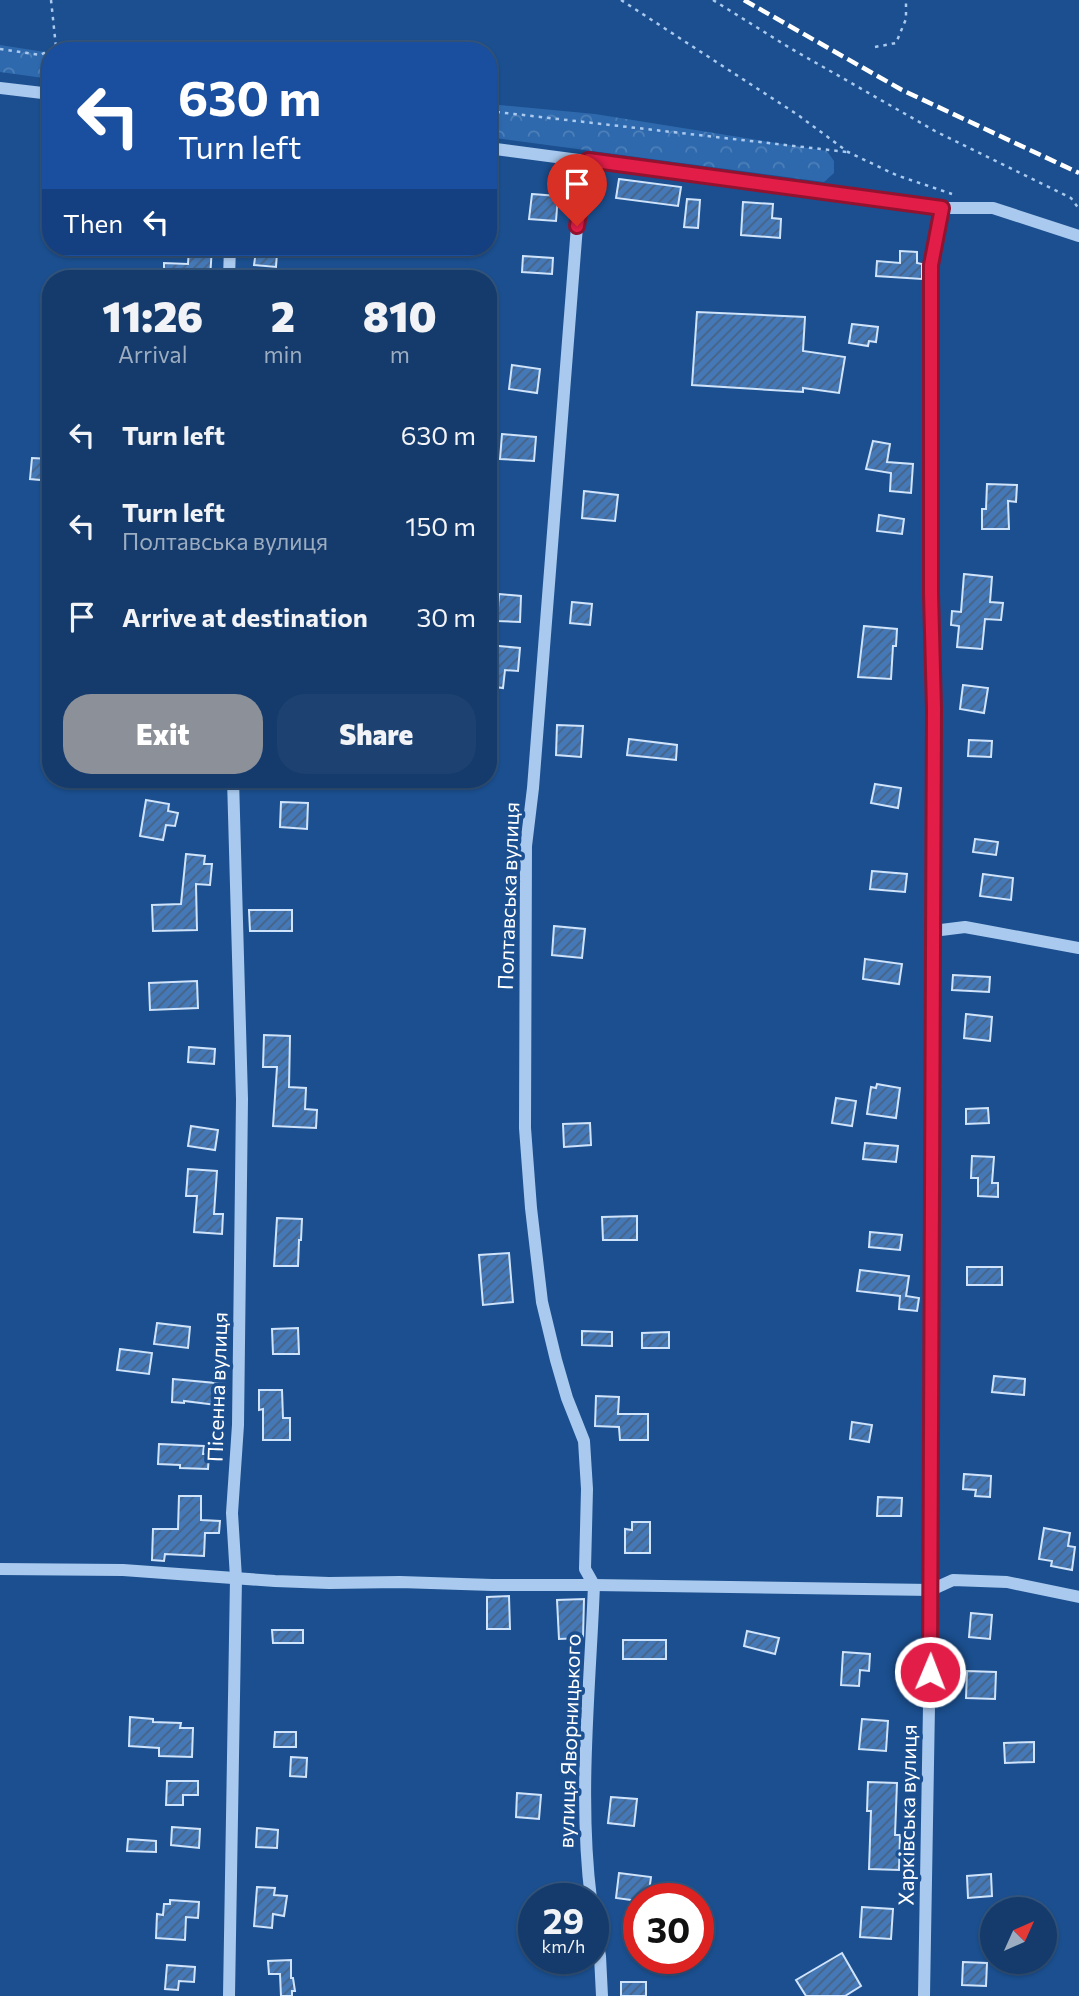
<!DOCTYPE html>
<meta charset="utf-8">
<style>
:root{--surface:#143b6b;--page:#1d4271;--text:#f1f3f6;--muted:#9dadc1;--line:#33557e;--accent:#8c9099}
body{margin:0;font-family:Commissioner,sans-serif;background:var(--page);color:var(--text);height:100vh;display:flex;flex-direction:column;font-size:26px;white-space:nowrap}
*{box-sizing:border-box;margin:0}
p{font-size:23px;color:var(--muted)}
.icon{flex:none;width:38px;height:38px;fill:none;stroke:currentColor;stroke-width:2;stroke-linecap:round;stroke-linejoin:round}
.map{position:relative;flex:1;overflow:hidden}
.panel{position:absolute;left:42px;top:270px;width:455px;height:518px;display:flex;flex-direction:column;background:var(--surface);border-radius:28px;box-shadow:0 2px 5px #0004,0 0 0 2px var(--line)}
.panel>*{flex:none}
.top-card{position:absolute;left:42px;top:42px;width:455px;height:214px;border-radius:28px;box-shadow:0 2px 5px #0004,0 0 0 2px var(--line);background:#1a4fa0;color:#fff;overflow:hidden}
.needle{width:46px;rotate:45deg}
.buttons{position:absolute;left:980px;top:1897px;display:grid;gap:14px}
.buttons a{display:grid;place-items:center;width:77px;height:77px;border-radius:50%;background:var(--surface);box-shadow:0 2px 5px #0004,0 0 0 2px var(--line);font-size:35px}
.speed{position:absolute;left:518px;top:1883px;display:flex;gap:14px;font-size:35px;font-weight:700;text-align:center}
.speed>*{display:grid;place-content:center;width:91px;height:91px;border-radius:50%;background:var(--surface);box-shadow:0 2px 5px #0004,0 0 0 2px var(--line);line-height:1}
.speed small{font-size:18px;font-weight:400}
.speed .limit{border:10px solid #d22;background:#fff;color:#111}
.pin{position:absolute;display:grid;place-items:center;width:60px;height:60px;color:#fff;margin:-72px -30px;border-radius:50% 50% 50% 0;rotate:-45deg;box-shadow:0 0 7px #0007}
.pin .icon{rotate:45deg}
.me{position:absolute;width:77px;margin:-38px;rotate:1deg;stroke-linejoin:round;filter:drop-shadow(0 0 5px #0008)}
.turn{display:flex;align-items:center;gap:24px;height:147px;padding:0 21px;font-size:32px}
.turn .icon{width:91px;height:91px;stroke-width:2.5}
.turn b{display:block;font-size:49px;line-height:60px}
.then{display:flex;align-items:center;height:66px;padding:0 21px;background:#0003;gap:14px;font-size:26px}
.eta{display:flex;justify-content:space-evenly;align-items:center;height:119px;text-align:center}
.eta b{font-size:42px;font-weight:800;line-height:49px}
.button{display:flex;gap:14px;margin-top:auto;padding:14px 21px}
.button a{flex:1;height:80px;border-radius:28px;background:var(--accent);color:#fff;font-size:28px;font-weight:800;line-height:80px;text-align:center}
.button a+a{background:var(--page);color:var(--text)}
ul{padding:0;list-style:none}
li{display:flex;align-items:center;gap:21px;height:91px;padding:0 21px}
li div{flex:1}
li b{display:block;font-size:26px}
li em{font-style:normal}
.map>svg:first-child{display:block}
</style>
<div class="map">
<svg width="1079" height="1996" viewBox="0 0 1079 1996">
<defs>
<pattern id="forest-crowns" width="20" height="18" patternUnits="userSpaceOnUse" patternTransform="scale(1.75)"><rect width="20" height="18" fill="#2e69ad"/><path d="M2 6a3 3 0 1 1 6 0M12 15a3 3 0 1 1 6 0" fill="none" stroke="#4d80b9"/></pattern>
<pattern id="building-hatch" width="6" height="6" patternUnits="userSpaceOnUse" patternTransform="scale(1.75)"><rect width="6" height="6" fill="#4478b7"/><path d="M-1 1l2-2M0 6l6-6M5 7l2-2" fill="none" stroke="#486282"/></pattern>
</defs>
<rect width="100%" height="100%" fill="#1b4f8f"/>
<g fill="url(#forest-crowns)">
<path d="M0 45 51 53V79L0 72Z"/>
<path d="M488 104 595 114 827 151 834 161V173L824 182 488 137Z"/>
</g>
<g fill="url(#building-hatch)" stroke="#cfe3fa" stroke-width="2">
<path d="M619 179 681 187 678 206 616 198Z"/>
<path d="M532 194 558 196 556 221 529 219Z"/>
<path d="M687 199 700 200 698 228 684 227Z"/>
<path d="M743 202 773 204 772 218 781 219 780 238 741 235Z"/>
<path d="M189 247H212L210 278H164V263L188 264Z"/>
<path d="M256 251 277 253 276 267 254 265Z"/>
<path d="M900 251 917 252V263L922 264V279L876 276 877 261 900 263Z"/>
<path d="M523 256 553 258 552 274 522 272Z"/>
<path d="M697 312 805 317 803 351 845 357 839 393 803 388V392L692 385Z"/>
<path d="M852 324 878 327 876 342 869 341 868 346 849 343Z"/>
<path d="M512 365 540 369 537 393 509 389Z"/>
<path d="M502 434 536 437 534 461 500 459Z"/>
<path d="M873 441 890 444 887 462 913 464 911 493 890 491 891 473 866 469Z"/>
<path d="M32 458 51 459V481L30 479Z"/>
<path d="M987 484 1017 485 1016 502 1008 501 1009 529H982V509H986Z"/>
<path d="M584 491 618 495 615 521 582 518Z"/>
<path d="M879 515 904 519 902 534 877 531Z"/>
<path d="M964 574 992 577 990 602 1003 603 1001 620 985 619 982 649 957 647 959 626 951 625 952 611 961 612Z"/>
<path d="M499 594 521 596 520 622 497 621Z"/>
<path d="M572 602 592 604 590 625 570 623Z"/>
<path d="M864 626 897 629 896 646H893L891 679 858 677Z"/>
<path d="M488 645 520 648 518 671 505 670 503 688 488 686Z"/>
<path d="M963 685 988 688 984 713 960 709Z"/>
<path d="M557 725 583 726 581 757 556 755Z"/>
<path d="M629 739 677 745 676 760 627 755Z"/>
<path d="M969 740 992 741 991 757 968 756Z"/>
<path d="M875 784 901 788 898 808 871 803Z"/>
<path d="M146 800 169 804 168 811 178 813 175 826 166 825 163 840 140 836Z"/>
<path d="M281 802 308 803 307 829 280 827Z"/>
<path d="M975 839 998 842 996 855 973 852Z"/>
<path d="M186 854 205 856 204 864H212L210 885 196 884 197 930 153 931 152 905 181 904Z"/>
<path d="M872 871 907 874 905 892 870 889Z"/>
<path d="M983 874 1013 878 1011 900 980 896Z"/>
<path d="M249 910H292V931H250Z"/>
<path d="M554 926 585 929 582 958 552 955Z"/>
<path d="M865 959 902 964 899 984 863 979Z"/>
<path d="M953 975 990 977 989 992 952 990Z"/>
<path d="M197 981 198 1008 150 1010 149 983Z"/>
<path d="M966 1014 992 1017 990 1041 964 1038Z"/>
<path d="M264 1035 290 1036 289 1087 306 1088 305 1109 317 1110 316 1128 273 1126 277 1067H263Z"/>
<path d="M189 1047 215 1049 214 1064 188 1062Z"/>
<path d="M877 1084 900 1088 896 1118 867 1114 871 1087 876 1088Z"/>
<path d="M836 1098 856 1101 852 1126 832 1123Z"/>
<path d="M988 1108 989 1123 966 1124V1109Z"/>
<path d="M590 1123 591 1145 564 1147 563 1124Z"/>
<path d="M191 1126 218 1130 215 1150 188 1146Z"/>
<path d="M865 1143 898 1146 896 1162 863 1159Z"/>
<path d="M972 1156 994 1157 992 1183H998V1197L978 1196V1178H971Z"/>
<path d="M188 1169 217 1171 214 1214H223L222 1234 194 1232 197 1196H186Z"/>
<path d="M637 1216V1240H603L602 1217Z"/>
<path d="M277 1218 302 1219 301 1240H299L298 1266H274Z"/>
<path d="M870 1232 902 1235 900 1250 869 1247Z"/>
<path d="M509 1253 513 1302 483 1305 479 1255Z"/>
<rect x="967" y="1267" width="35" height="18"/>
<path d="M860 1270 909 1276 906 1296 919 1298 917 1311 899 1309 900 1296 857 1291Z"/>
<path d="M157 1323 190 1327 188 1348 154 1344Z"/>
<path d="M298 1328 299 1354H273L272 1329Z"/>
<path d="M582 1331 612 1332V1346L582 1345Z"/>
<path d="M669 1332V1348H642V1333Z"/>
<path d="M120 1349 152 1353 149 1374 117 1370Z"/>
<path d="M994 1376 1025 1379 1024 1395 992 1392Z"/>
<path d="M173 1379 226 1384 224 1406 184 1401V1403L172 1402Z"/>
<path d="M259 1390H282L283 1418H290V1440H263V1409L259 1410Z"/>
<path d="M596 1396 619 1397 618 1414H648V1440H620L619 1427 595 1426Z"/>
<path d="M852 1422 872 1425 869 1442 850 1439Z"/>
<path d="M159 1444 204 1446 203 1454H209L208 1469 180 1468V1465L158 1464Z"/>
<path d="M964 1474 991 1476 990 1497 975 1496 976 1490 963 1489Z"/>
<path d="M179 1496H201V1520L220 1521 219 1533H205L204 1556 165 1554 164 1561 152 1560 153 1529H178Z"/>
<path d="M878 1497 902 1498 901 1516H877Z"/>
<path d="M632 1522H650V1553H625V1529L632 1530Z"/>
<path d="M1044 1528 1070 1533 1068 1546 1075 1547 1072 1570 1051 1566 1052 1561 1039 1559Z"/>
<path d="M509 1596 510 1629H487V1597Z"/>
<path d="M584 1599 583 1638 559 1639 557 1600Z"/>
<path d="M971 1613 992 1615 990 1639 969 1637Z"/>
<path d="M272 1630H303V1643H273Z"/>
<path d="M747 1631 779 1638 775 1654 744 1646Z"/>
<rect x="623" y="1640" width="43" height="19"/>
<path d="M843 1652 870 1654 869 1671 860 1670 859 1686 841 1685Z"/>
<path d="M967 1671 996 1672 995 1699 966 1698Z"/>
<path d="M130 1717 153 1719V1722L181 1723 180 1728H193L192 1757 159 1756V1748L129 1746Z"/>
<path d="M862 1719 888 1721 886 1751 859 1749Z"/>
<path d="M275 1732H296V1747H274Z"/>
<path d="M1034 1742V1762L1005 1763 1004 1743Z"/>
<path d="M291 1757 307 1758 306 1777 290 1776Z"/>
<path d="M167 1781H198V1795H183V1805H166Z"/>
<path d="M868 1782 897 1783 895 1835H900L899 1870 869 1869 871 1811H867Z"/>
<path d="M517 1793 541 1795 539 1819 516 1817Z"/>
<path d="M611 1797 637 1799 634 1826 608 1823Z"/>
<path d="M172 1827 200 1829 199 1848 171 1845Z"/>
<path d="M257 1828 278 1830 277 1848 256 1847Z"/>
<path d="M128 1839 156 1841V1852L127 1851Z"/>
<path d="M619 1873 651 1877 648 1899H639V1901L616 1898Z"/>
<path d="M991 1874 992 1896 968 1898 967 1876Z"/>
<path d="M257 1887 275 1888 274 1895 287 1896 284 1916 273 1914 272 1928 254 1926Z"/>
<path d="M170 1900 199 1902 198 1918 186 1917 185 1940 156 1938 157 1914 163 1915 164 1904H170Z"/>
<path d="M862 1907 893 1909 891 1939 860 1937Z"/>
<path d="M842 1953 861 1986 845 1996H806L796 1980Z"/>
<path d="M291 1960V1978H293L295 1991H292V1996H281L280 1974H269L268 1961Z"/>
<path d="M963 1962 987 1963 986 1986 962 1985Z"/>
<path d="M167 1965 195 1967 194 1982 179 1981 178 1990 165 1989Z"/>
<rect x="621" y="1982" width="25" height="14"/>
</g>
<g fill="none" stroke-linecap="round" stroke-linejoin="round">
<g stroke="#a9c9ee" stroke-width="2.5" stroke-dasharray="3.5 5" stroke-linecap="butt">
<path d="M51 0 56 47 68 51"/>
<path d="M621 0 798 115 848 152 896 175 952 194"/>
<path d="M713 0 790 48 935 131 1071 198 1079 209"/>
<path d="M875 47 896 43 906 19V0"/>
<path d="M0 49 40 55 54 48"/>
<path d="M488 111 847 152"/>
</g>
<g stroke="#a9c9ee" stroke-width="12">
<path d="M0 88 51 94"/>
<path d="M488 148 941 208H993L1079 236"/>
<path d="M588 160 577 226 533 788 526 846 525 1128 531 1208 542 1302 556 1360 567 1398 584 1441 587 1489 585 1569 594 1585C590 1688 578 1797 591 1899"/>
<path d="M229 278 230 247"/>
<path d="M933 931 965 927 1079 948"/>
<path d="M0 1569 123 1570 275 1581 329 1583 400 1582 492 1585H594L931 1590 953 1580 1007 1582 1079 1597"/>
<path d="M593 1918 600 1956 602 1996"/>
<path d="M229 1996 236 1578 232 1513 238 1425 242 1099 233 779"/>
<path d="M924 1996 931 1590 934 709 931 594V265L941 208"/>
</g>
<path stroke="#fff" stroke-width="4.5" stroke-dasharray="12 5" stroke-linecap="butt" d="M744 0 902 90 1079 173"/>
</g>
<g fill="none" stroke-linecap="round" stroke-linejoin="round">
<defs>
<path id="route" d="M577 226 588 160 942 208 931 265V594L934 709 930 1672"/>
</defs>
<use href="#route" stroke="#92132f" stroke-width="18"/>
<use href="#route" stroke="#e11d48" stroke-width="12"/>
</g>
<g text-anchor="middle" stroke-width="7" stroke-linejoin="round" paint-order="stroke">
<g font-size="21" fill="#fff" stroke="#1b4f8f">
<text transform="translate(509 896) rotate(-88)" y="7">Полтавська вулиця</text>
<text transform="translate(218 1387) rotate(-88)" y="7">Пісенна вулиця</text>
<text transform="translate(570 1741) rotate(-88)" y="7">вулиця Яворницького</text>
<text transform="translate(908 1815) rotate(-89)" y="7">Харківська вулиця</text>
</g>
</g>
</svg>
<div class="buttons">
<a><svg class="needle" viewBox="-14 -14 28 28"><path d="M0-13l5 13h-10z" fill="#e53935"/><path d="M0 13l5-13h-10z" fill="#9dadc1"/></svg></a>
</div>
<div class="speed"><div>29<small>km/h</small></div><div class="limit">30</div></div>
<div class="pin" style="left:577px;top:226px;background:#d93025"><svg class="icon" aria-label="arrive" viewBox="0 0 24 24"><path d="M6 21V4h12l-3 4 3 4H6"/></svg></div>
<svg class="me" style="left:930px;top:1672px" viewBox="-20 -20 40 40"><circle r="17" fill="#e11d48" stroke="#fff" stroke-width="3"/><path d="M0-11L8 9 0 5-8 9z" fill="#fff"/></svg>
<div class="top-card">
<div class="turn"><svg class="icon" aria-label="left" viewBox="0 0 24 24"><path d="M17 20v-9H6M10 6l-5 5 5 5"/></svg><div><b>630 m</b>Turn left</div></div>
<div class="then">Then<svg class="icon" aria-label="left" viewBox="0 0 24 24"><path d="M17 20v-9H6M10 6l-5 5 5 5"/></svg></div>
</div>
<section class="panel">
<div class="eta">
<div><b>11:26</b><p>Arrival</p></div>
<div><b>2</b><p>min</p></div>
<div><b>810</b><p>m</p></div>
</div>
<ul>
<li><svg class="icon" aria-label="left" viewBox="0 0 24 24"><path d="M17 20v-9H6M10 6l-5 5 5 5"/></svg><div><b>Turn left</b></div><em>630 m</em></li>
<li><svg class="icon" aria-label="left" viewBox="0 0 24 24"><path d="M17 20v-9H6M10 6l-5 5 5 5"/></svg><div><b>Turn left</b><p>Полтавська вулиця</p></div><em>150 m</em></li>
<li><svg class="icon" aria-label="arrive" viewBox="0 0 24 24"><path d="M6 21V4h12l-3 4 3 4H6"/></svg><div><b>Arrive at destination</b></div><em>30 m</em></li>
</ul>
<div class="button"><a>Exit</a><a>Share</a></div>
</section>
</div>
